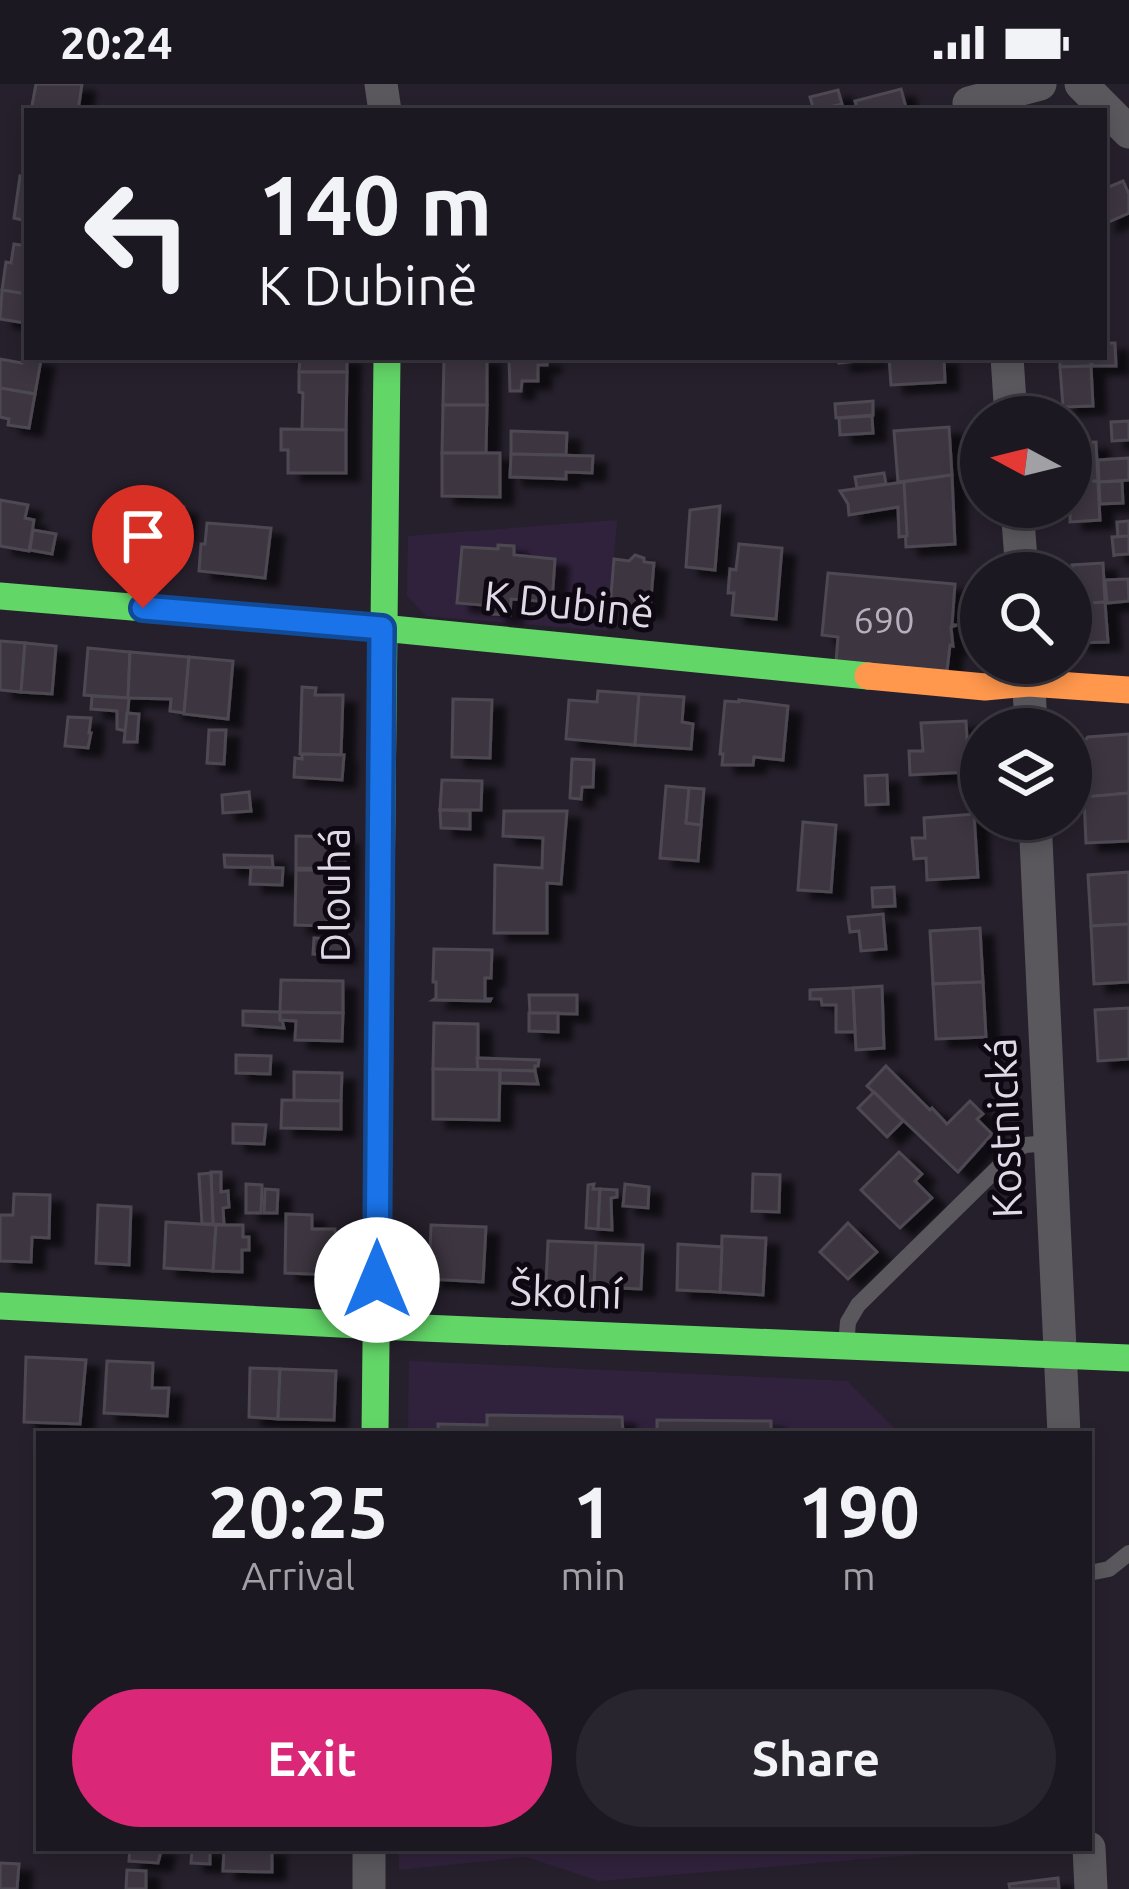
<!DOCTYPE html>
<meta charset="utf-8">
<style>
:root{--surface:#1c1821;--page:#29252e;--text:#f1f3f6;--muted:#a0a0a5;--line:#3a373f;--accent:#db2777}
body{margin:0;font-family:Ubuntu,sans-serif;background:var(--page);color:var(--text);height:100vh;display:flex;flex-direction:column;font-size:45px;white-space:nowrap}
*{box-sizing:border-box;margin:0}
p{font-size:39px;color:var(--muted)}
.icon{flex:none;width:66px;height:66px;fill:none;stroke:currentColor;stroke-width:2;stroke-linecap:round;stroke-linejoin:round}
.map{position:relative;flex:1;overflow:hidden}
.drawer{position:absolute;left:36px;top:1347px;width:1056px;height:420px;display:flex;flex-direction:column;background:var(--surface);border-radius:0px;box-shadow:0 6px 18px #0003,0 0 0 3px var(--line)}
.drawer>*{flex:none}
.guide{position:absolute;left:24px;top:24px;width:1083px;height:252px;border-radius:0px;box-shadow:0 6px 18px #0003,0 0 0 3px var(--line);background:#1c1821;color:var(--text);overflow:hidden}
.needle{width:78px;rotate:277deg}
.tools{position:absolute;left:960px;top:312px;display:grid;gap:24px}
.tools a{display:grid;place-items:center;width:132px;height:132px;border-radius:50%;background:var(--surface);box-shadow:0 6px 18px #0003,0 0 0 3px var(--line);font-size:60px}
.pin{position:absolute;display:grid;place-items:center;width:102px;height:102px;color:#fff;margin:-123px -51px;border-radius:50% 50% 50% 0;rotate:-45deg;box-shadow:0 0 12px #0007}
.pin .icon{rotate:45deg}
.me{position:absolute;width:132px;margin:-66px;rotate:0deg;stroke-linejoin:round;filter:drop-shadow(0 0 9px #0008)}
.turn{display:flex;align-items:center;gap:42px;height:252px;padding:0 36px;font-size:54px}
.turn .icon{width:156px;height:156px;stroke-width:2.5}
.turn b{display:block;font-size:84px;line-height:102px}
.eta{display:flex;justify-content:space-evenly;align-items:center;height:204px;text-align:center}
.eta b{font-size:72px;font-weight:700;line-height:84px}
.action{display:flex;gap:24px;margin-top:auto;padding:24px 36px}
.action a{flex:1;height:138px;border-radius:72px;background:var(--accent);color:#fff;font-size:48px;font-weight:700;line-height:138px;text-align:center}
.action a+a{background:var(--page);color:var(--text)}
.status{display:flex;justify-content:space-between;align-items:center;height:84px;padding:0 60px;background:var(--surface);direction:ltr}
.status svg{height:33px;fill:currentColor}
.map>svg:first-child{display:block}
</style>
<div class="status"><b>20:24</b><svg viewBox="0 0 49 12"><path d="M0 12V9h3v3zM5 12V6h3v6zM10 12V3h3v9zM15 12V0h3v12zM26 1h20v11H26zM47 4h2v5h-2z"/></svg></div>
<div class="map">
<svg width="1129" height="1805" viewBox="0 0 1129 1805">
<defs>
<filter id="shadow"><feDropShadow dx="13" dy="8" stdDeviation="3" flood-color="#0009"/></filter>
</defs>
<rect width="100%" height="100%" fill="#26202c"/>
<g fill="#30223c">
<path d="M617 436 607 547 426 532 407 512 408 452Z"/>
<path d="M409 1277 847 1297 900 1350H408Z"/>
<path d="M399 1764H996L599 1797 526 1773 399 1786Z"/>
</g>
<g fill="#3c3641" stroke="#4e4853" stroke-width="3" filter="url(#shadow)">
<path d="M36 0H82L78 27H31Z"/>
<path d="M901 5 907 27H858L855 17Z"/>
<path d="M838 6 842 20 814 27 810 13Z"/>
<path d="M20 92 27 94V137L14 134Z"/>
<path d="M1123 97 1129 110V129L1104 140V105Z"/>
<path d="M14 160 27 162V211L2 206 6 178 11 179Z"/>
<path d="M2 206 27 210V247L23 246 25 239 0 235Z"/>
<path d="M1104 259H1115L1116 282H1092V273H1104Z"/>
<path d="M23 272 41 276 35 310 0 304V275L22 279Z"/>
<path d="M300 273H347V288H299Z"/>
<path d="M444 273H487V321H443Z"/>
<path d="M838 273H873L874 275 839 279Z"/>
<path d="M889 273H944L945 298 891 301Z"/>
<path d="M1060 273H1091V282L1060 283Z"/>
<path d="M509 274 547 275V281H538V297H522L521 307H510Z"/>
<path d="M1091 282 1093 322 1063 323 1060 283Z"/>
<path d="M299 288H347L346 346 302 345 303 309 299 308Z"/>
<path d="M0 304 35 310 29 344 8 341 9 335 0 333Z"/>
<path d="M873 317V331L836 334 835 320Z"/>
<path d="M443 321H487L486 369H442Z"/>
<path d="M872 332 873 349 840 351 839 334Z"/>
<path d="M1129 337V356L1112 357 1111 338Z"/>
<path d="M949 343 952 391 898 398 894 347Z"/>
<path d="M281 345 346 346V389H288V366H281Z"/>
<path d="M511 347 567 349 566 371 511 370Z"/>
<path d="M1096 358 1098 397 1071 398V359Z"/>
<path d="M442 369H500V413L442 412Z"/>
<path d="M511 370 593 372 592 389 566 388V395L510 393Z"/>
<path d="M1129 374V396L1099 398 1098 376Z"/>
<path d="M884 389 886 400 857 404 855 393Z"/>
<path d="M952 391 955 460 906 463 903 398Z"/>
<path d="M1098 397 1100 436 1070 438 1071 398Z"/>
<path d="M1122 397 1123 419 1100 420 1099 398Z"/>
<path d="M904 398 907 452 899 453 898 423 849 431 848 420 840 407Z"/>
<path d="M0 416 28 421 25 434 34 436 29 467 0 462Z"/>
<path d="M169 422 184 423 182 449 166 448Z"/>
<path d="M720 422 715 486 686 483 690 426Z"/>
<path d="M1129 437V453L1118 454 1117 438Z"/>
<path d="M207 439 271 444 265 494 199 487 201 460H205Z"/>
<path d="M33 446 56 450 52 470 30 466Z"/>
<path d="M1129 452V470L1114 471V473L1112 453Z"/>
<path d="M739 460 782 464 776 535 732 531 734 509H728L730 485 736 486Z"/>
<path d="M498 461 514 462V471L555 475 552 518 511 515 510 531 493 530 494 522 457 519 462 463 498 465Z"/>
<path d="M635 471 644 474V478L654 479 650 526 610 523 614 475 629 477Z"/>
<path d="M1103 479 1105 518 1074 520 1072 481Z"/>
<path d="M828 489 955 500 952 541H957L951 543 953 562 950 561 947 587 836 578 838 553 822 551Z"/>
<path d="M1128 495 1129 517 1107 519 1105 496Z"/>
<path d="M1105 518 1108 558 1077 559 1074 520Z"/>
<path d="M0 557 25 559 21 608 0 606Z"/>
<path d="M25 559 56 562 52 610 21 608Z"/>
<path d="M88 564 130 568 128 614 84 611Z"/>
<path d="M130 568 189 573 184 629 170 627 171 615 128 614Z"/>
<path d="M189 573 233 577 228 635 184 630Z"/>
<path d="M302 603 316 604 315 611H343L341 671 300 670Z"/>
<path d="M598 607 639 610 635 661 566 655 569 616 597 618Z"/>
<path d="M639 610 684 613 682 638 693 640 691 665 635 661Z"/>
<path d="M92 612 129 614 126 647 117 645V627L91 625Z"/>
<path d="M453 615 492 616 490 674 452 673Z"/>
<path d="M739 616 788 622 783 676 754 673 753 681H722L723 670H720L725 617 739 618Z"/>
<path d="M127 629 139 630 137 658H124Z"/>
<path d="M68 633 91 634 89 649H91L88 664 65 662Z"/>
<path d="M966 637 969 688 910 691 909 667H923L921 639Z"/>
<path d="M209 646H226L224 680 207 679Z"/>
<path d="M1129 650V709L1084 713 1081 660 1088 653Z"/>
<path d="M302 670 344 671 342 696 294 693 295 674 302 675Z"/>
<path d="M572 675 594 676 593 703H582L581 715 570 714Z"/>
<path d="M887 691 888 720 866 721 865 692Z"/>
<path d="M442 696 482 697 481 726H440Z"/>
<path d="M666 702 689 704 686 739 701 741 698 777 660 774Z"/>
<path d="M689 704 704 705 701 741 686 739Z"/>
<path d="M249 708 251 727 223 729 222 711Z"/>
<path d="M1129 709V757L1086 759 1084 713Z"/>
<path d="M440 726 470 727V745L441 744Z"/>
<path d="M504 727H567L561 800 547 799V849H494L495 781 542 784 543 754 503 752Z"/>
<path d="M974 730 978 793 927 796 926 774 914 775 912 754H925L924 734Z"/>
<path d="M803 738 836 741 831 808 798 806Z"/>
<path d="M296 752 345 753V785L296 784Z"/>
<path d="M224 771 272 772 273 784 225 783Z"/>
<path d="M251 783 283 784 282 801 250 800Z"/>
<path d="M296 786H344V828H328L327 842 295 841Z"/>
<path d="M1129 788V840L1091 842 1088 791Z"/>
<path d="M894 803 895 822 873 823 872 804Z"/>
<path d="M883 830 886 865 861 867 859 847 850 848 848 833Z"/>
<path d="M1129 840V898L1094 900 1091 842Z"/>
<path d="M980 844 983 898 933 900 930 847Z"/>
<path d="M314 854 343 856V872L313 870Z"/>
<path d="M434 865 492 866 491 894H485V915H491L490 917 433 916 436 914V898H433Z"/>
<path d="M281 896 343 897V929L280 928Z"/>
<path d="M983 898 986 953 936 955 933 900Z"/>
<path d="M882 902 884 964 856 966 853 904Z"/>
<path d="M853 904 855 948H836V921H822L821 915H810V906Z"/>
<path d="M529 911H577V930L530 929Z"/>
<path d="M1129 924V975L1098 977 1095 926Z"/>
<path d="M243 927 280 928V936H282L284 944 243 941Z"/>
<path d="M280 928 343 929 342 957 295 956 296 937 280 936Z"/>
<path d="M529 929H558V948L529 947Z"/>
<path d="M434 939 478 940V986L433 985Z"/>
<path d="M236 971 271 972 270 990 236 989Z"/>
<path d="M477 974 539 976 538 982H535V987L478 986Z"/>
<path d="M886 982 930 1026 932 1024 947 1040 970 1017 983 1030 977 1035 992 1050 958 1088 867 1002Z"/>
<path d="M433 985 500 986 499 1036 433 1035Z"/>
<path d="M500 986 535 987 538 1000 500 999Z"/>
<path d="M294 988 342 989 341 1017 294 1016Z"/>
<path d="M874 1008 903 1037 887 1053 858 1024Z"/>
<path d="M282 1016 341 1017V1045L281 1044Z"/>
<path d="M233 1040 266 1041 264 1060 233 1059Z"/>
<path d="M899 1068 922 1090 915 1097 932 1114 900 1144 861 1106Z"/>
<path d="M211 1088H221V1108L228 1107 229 1123 223 1124 224 1141 213 1140Z"/>
<path d="M211 1089 213 1140H202L199 1090Z"/>
<path d="M753 1090 780 1091 779 1128 752 1127Z"/>
<path d="M246 1100 262 1101 261 1129H246Z"/>
<path d="M594 1100 593 1105H600L598 1145 586 1144 588 1101Z"/>
<path d="M625 1100 649 1103 648 1124 623 1122Z"/>
<path d="M265 1105 278 1106 277 1129H264Z"/>
<path d="M600 1105 617 1106V1113L611 1114 612 1146 598 1145Z"/>
<path d="M14 1110 50 1111 49 1154 32 1153 31 1178 0 1177V1131H13Z"/>
<path d="M98 1121 131 1123 129 1181 96 1179Z"/>
<path d="M286 1130 312 1131V1145H335L339 1179 335 1182V1191L285 1189Z"/>
<path d="M166 1138 216 1141 213 1187 164 1184Z"/>
<path d="M848 1139 877 1168 848 1195 820 1168Z"/>
<path d="M216 1141H243V1153H249V1166H242V1188L213 1187Z"/>
<path d="M431 1141 486 1143 483 1198 429 1195Z"/>
<path d="M722 1152 766 1154 763 1211 720 1208Z"/>
<path d="M548 1157 596 1159 594 1203 546 1201Z"/>
<path d="M596 1159 643 1161 641 1205 594 1203Z"/>
<path d="M678 1160 722 1163 720 1208 677 1206Z"/>
<path d="M26 1273 86 1276 80 1340 24 1338Z"/>
<path d="M107 1277 153 1279 152 1304H169L167 1332 104 1329Z"/>
<path d="M250 1284 280 1285 278 1335 249 1333Z"/>
<path d="M280 1285 336 1287 334 1336 278 1335Z"/>
<path d="M487 1331 622 1333 623 1350H438V1340L487 1341Z"/>
<path d="M657 1336 771 1337V1350H657Z"/>
<path d="M130 1764H162L158 1779 129 1777Z"/>
<path d="M192 1764H210V1780L191 1779Z"/>
<path d="M224 1764H272V1788L223 1787Z"/>
<path d="M0 1779 19 1780 17 1805H0Z"/>
<path d="M127 1786 146 1787V1805H126Z"/>
<path d="M1058 1794 1059 1805H1010L1009 1800Z"/>
</g>
<g fill="none" stroke-linecap="round" stroke-linejoin="round">
<g stroke="#5b585d" stroke-width="16">
<path d="M846 1261 848 1238 858 1221 1016 1066 1025 1061 1049 1059"/>
<path d="M1089 1489 1109 1485 1129 1469"/>
</g>
<g stroke="#5b585d" stroke-width="33">
<path d="M381 0 385 27"/>
<path d="M1081 0 1129 48"/>
<path d="M969 19 1040 0"/>
<path d="M1007 273 1011 333"/>
<path d="M1017 423 1022 489"/>
<path d="M1028 581 1031 645"/>
<path d="M1035 735 1064 1350"/>
<path d="M1089 1764 1091 1805"/>
<path d="M369 1805V1764"/>
</g>
<g stroke="#63d668" stroke-width="27">
<path d="M0 512 382 544 868 592"/>
<path d="M0 1222 377 1242 1129 1274"/>
<path d="M375 1350 387 273"/>
</g>
<path stroke="#ff974d" stroke-width="27" d="M868 592 985 603 1029 599 1129 606"/>
</g>
<g fill="none" stroke-linecap="round" stroke-linejoin="round">
<defs>
<path id="route" d="M143 524 382 544 377 1196"/>
</defs>
<use href="#route" stroke="#114b97" stroke-width="30"/>
<use href="#route" stroke="#1a73e8" stroke-width="21"/>
</g>
<g text-anchor="middle" stroke-width="10" stroke-linejoin="round" paint-order="stroke">
<g font-size="36" fill="#b6b0be">
<text x="884" y="549">690</text>
</g>
<g font-size="42" fill="#dfd8e7" stroke="#0d0812">
<text transform="translate(569 520) rotate(6)" y="15">K Dubině</text>
<text transform="translate(335 811) rotate(-90)" y="15">Dlouhá</text>
<text transform="translate(1004 1044) rotate(-92)" y="15">Kostnická</text>
<text transform="translate(566 1208) rotate(2)" y="15">Školní</text>
</g>
</g>
</svg>
<div class="tools">
<a><svg class="needle" viewBox="-14 -14 28 28"><path d="M0-13l5 13h-10z" fill="#e53935"/><path d="M0 13l5-13h-10z" fill="#a0a0a5"/></svg></a>
<a><svg class="icon" aria-label="search" viewBox="0 0 24 24"><circle cx="10" cy="10" r="6"/><path d="M15 15l6 6"/></svg></a>
<a><svg class="icon" aria-label="layers" viewBox="0 0 24 24"><path d="M12 4l9 5-9 5-9-5zM3 14l9 5 9-5"/></svg></a>
</div>
<div class="pin" style="left:143px;top:524px;background:#d93025"><svg class="icon" aria-label="arrive" viewBox="0 0 24 24"><path d="M6 21V4h12l-3 4 3 4H6"/></svg></div>
<svg class="me" style="left:377px;top:1196px" viewBox="-20 -20 40 40"><circle r="19" fill="#fff"/><path d="M0-13L10 11 0 6-10 11z" fill="#1a73e8"/></svg>
<div class="guide">
<div class="turn"><svg class="icon" aria-label="left" viewBox="0 0 24 24"><path d="M17 20v-9H6M10 6l-5 5 5 5"/></svg><div><b>140 m</b>K Dubině</div></div>
</div>
<section class="drawer">
<div class="eta">
<div><b>20:25</b><p>Arrival</p></div>
<div><b>1</b><p>min</p></div>
<div><b>190</b><p>m</p></div>
</div>
<div class="action"><a>Exit</a><a>Share</a></div>
</section>
</div>
